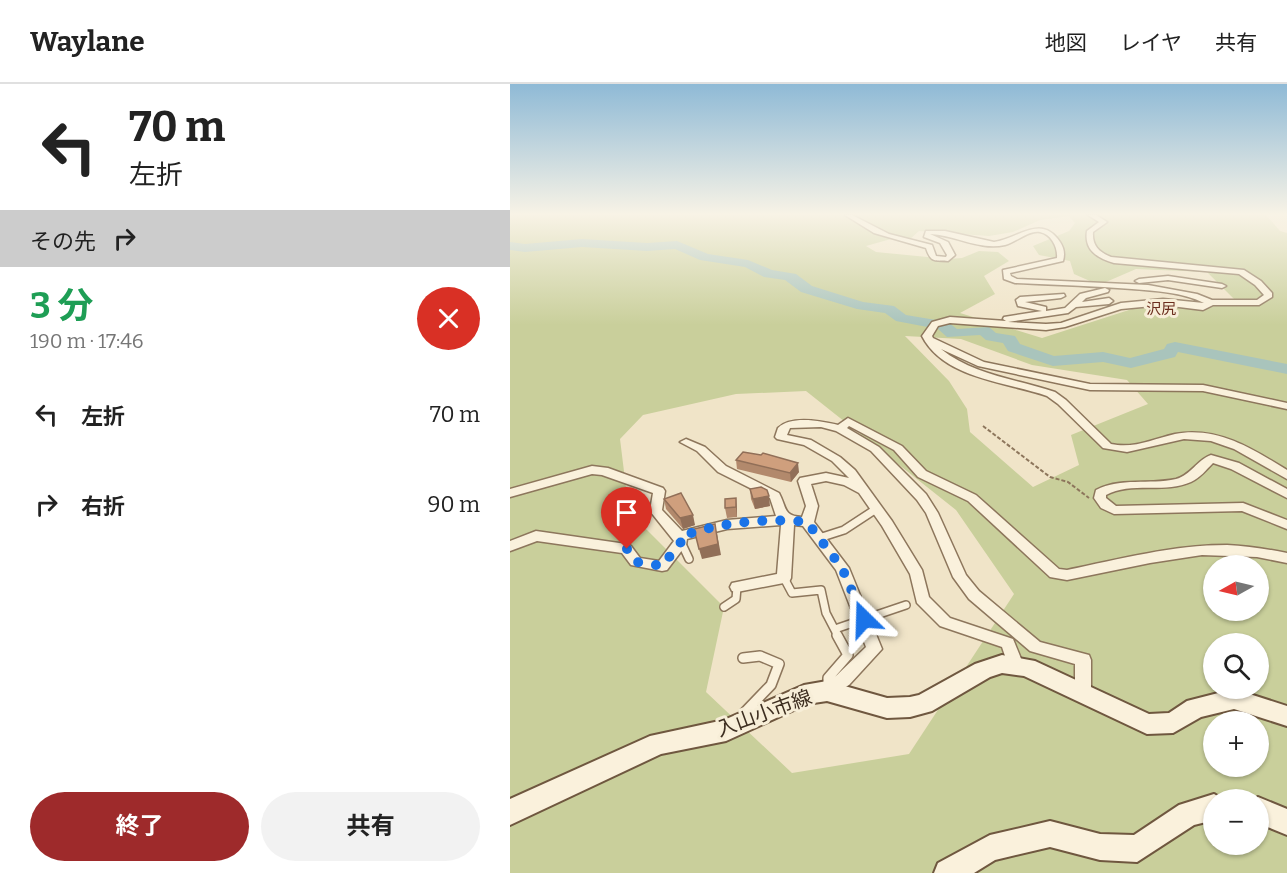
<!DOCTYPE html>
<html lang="ja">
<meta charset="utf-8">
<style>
:root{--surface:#fff;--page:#f2f2f2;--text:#222;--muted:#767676;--line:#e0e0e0;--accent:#9e2a2b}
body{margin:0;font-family:Bitter,"Noto Sans JP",serif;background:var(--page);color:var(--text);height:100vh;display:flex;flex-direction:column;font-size:22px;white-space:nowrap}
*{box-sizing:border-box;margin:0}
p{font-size:20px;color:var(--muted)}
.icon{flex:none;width:33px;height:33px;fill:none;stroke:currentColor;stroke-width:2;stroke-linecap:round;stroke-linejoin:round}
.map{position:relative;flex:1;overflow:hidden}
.side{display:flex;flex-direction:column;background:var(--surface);width:510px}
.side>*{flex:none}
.guide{background:#fff;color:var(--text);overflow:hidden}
.needle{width:39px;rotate:262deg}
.controls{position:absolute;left:693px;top:471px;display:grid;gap:12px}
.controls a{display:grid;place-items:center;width:66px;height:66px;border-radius:50%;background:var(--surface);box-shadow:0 2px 4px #0004;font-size:30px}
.pin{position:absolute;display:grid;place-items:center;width:51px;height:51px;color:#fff;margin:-62px -26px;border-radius:50% 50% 50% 0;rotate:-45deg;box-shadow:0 0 6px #0007}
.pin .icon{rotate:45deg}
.me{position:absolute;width:66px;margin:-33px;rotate:338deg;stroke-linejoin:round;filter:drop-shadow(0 0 4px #0008)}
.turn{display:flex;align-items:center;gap:21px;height:126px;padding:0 30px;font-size:27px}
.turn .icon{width:78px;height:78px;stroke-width:2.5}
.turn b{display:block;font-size:42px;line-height:51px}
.then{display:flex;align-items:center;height:57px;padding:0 30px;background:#0003;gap:12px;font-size:22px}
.round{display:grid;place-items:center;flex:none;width:63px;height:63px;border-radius:32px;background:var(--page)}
.headline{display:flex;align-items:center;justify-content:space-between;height:102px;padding:0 30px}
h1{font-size:36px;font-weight:700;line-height:45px;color:#1e9e55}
.action{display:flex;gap:12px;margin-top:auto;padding:12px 30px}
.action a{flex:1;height:69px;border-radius:36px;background:var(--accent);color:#fff;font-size:24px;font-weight:700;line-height:69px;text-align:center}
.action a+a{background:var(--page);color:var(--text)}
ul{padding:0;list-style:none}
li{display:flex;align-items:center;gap:18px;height:90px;padding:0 30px}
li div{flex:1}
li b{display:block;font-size:22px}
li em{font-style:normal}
header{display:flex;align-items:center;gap:36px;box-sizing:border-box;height:84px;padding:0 30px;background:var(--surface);border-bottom:2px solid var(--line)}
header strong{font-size:28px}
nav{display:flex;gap:33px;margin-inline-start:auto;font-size:21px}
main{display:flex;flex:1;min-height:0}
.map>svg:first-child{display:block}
</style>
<header>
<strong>Waylane</strong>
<nav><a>地図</a><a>レイヤ</a><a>共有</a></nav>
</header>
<main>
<section class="side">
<div class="guide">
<div class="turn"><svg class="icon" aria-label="left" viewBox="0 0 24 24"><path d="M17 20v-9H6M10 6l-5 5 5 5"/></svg><div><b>70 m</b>左折</div></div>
<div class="then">その先<svg class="icon" aria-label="right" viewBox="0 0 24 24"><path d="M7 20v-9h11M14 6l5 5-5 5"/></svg></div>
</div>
<div class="headline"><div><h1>3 分</h1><p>190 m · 17:46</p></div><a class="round" style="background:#d93025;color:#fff"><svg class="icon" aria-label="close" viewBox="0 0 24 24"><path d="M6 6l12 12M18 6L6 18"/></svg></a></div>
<ul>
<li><svg class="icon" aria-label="left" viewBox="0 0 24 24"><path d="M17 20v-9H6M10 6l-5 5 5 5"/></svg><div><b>左折</b></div><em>70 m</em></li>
<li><svg class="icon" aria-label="right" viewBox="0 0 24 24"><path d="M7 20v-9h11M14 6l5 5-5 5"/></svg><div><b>右折</b></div><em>90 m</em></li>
</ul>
<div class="action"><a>終了</a><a>共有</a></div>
</section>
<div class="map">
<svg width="777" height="789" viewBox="0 0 777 789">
<rect width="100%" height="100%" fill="#f0e4c8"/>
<path fill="#c9cf9b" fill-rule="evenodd" d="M0 131H756L770 147 777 149V789H0ZM559 132 565 139 559 147 523 162 529 171 560 177 564 190 589 201 626 185 697 188 724 215 622 225 532 254 450 229 485 210 474 192 499 177 488 168 469 167 452 174 438 175 366 168 356 162 388 153 399 156 409 147 479 152 503 148 530 136ZM395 252 451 255 522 281 617 296 638 320 561 351 569 381 523 403 460 348 457 325 439 297ZM296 307 446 426 504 510 399 670 282 689 196 608 214 523 119 428 110 355 133 331 226 310ZM704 482H748V526H704ZM704 560H748V604H704ZM704 638H748V682H704ZM704 716H748V760H704Z"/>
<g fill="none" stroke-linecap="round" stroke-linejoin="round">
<path fill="#a9c4bc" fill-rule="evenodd" d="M72 155 137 159 167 157 198 170 238 176 262 186 286 190 302 202 353 218 384 222 396 231 438 238 447 245 479 243 486 249 505 252 510 260 544 272 593 268 620 274 654 265 657 260 665 258 777 280V290L668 268 665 273 621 284 593 278 543 282 498 267 493 259 476 256 470 251 437 253 428 245 386 237 375 229 347 225 291 208 275 196 254 193 235 183 190 176 165 165 137 167 72 163 15 168 0 166V158L15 160Z"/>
<defs>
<g id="lane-far1">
<path d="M309 454 334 446 366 425"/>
<path d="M171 458 179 475"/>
<path d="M274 494 282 509 311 506 316 529 328 552"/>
<path d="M214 523 226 515 227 503"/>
<path d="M325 545 396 521"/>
</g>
<g id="lane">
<path d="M233 574 250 572 269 580 261 601 234 629"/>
<path d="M318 603V594L338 571 327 551"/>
</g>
<g id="street">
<path d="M335 131H342L379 150 422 161 426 172 436 173 437 171 430 159 414 153 416 147H435L484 158C508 155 531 129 550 158 554 164 555 170 553 177L500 189 501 192 507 195 638 201 687 210 702 216H747L754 211 745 201 729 190 604 179C587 174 574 166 577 147L589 138 578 131H586L597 138 583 148C582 162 589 168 601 173L734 186 751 197 762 209V213L749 221H703L693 226 653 221 611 225 555 243 536 246 440 239 428 242 422 252 423 254 474 278 580 300 693 301 777 319V325L693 307 580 306 468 282 431 265C463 291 507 295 545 308L556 316 601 360C624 365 643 355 665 350 707 342 743 365 777 386V395L724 365 701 357 674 355 617 368 593 364 548 320 537 312C497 298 434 295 412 252L422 238 440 233 496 237 493 235 494 233 532 227 508 222 506 216 510 213 554 210 555 212 551 214 515 218 536 223V227L555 224 570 210 595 204 599 206 598 208 576 214 572 218 599 214 603 217 599 220 566 223 558 229 498 238 536 240 551 239 611 219 653 215 694 219C672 208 646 207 622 205 583 202 544 201 505 199L494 195 493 186 547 174C548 163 541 150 530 148 519 146 506 158 495 161 470 167 445 151 420 150L438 158 445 171 438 177C424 176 421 179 416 164L364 149Z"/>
<path d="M658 192 712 200 716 202 712 204 658 196 629 199 625 197 629 195Z"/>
<path d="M338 334 392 362 416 387 466 411 549 485 557 486C610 475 663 461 717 461 737 462 757 465 777 469V479L747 473 692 471 640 479 557 496 540 493 458 417 408 393 384 366 339 342 337 344 369 363 416 410 428 429 456 491 469 507 530 558 579 571 581 576V609L579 614 573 616 567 614 565 609V580L520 567 459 515 443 493 416 429 407 416 361 367 326 347 311 343 280 344 277 351 301 356 330 373 345 386 382 437 412 486 419 513 440 534 503 555 514 582 512 587 506 589 500 587 492 563 430 542 407 519 400 490 372 442 349 409 334 401 316 397 301 400 308 422 304 438 339 484 372 565 339 601 317 614 311 612 309 607 311 602 327 591 356 563 326 486 293 442 284 441 281 494 279 498 227 508 222 507 220 503 222 499 267 490 271 441 217 445 177 455 176 461 157 486 152 487 121 481 112 469 27 457 0 467V457L26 447 116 460 121 462 130 474 149 477 164 457 140 427 143 409 92 391 82 390 0 413V405L82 382 98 384 153 404 155 407 152 426 172 447 217 436 266 432 260 414 208 388 187 367 170 358 176 355 195 363 216 382 269 409C277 424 273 432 292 433L296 422 288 397 290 394 316 389 339 394 322 377 294 361 267 355 265 353 268 344C281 331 311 337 328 341Z"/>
<path d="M701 371 729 379 777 405V414L721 385 703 379C696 386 690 394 681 398 654 410 621 397 596 411V414L606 422 733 419 777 436V445L732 427 604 430 591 424 584 414 586 406C611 393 639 401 666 395 681 391 687 376 701 371Z"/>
</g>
<g id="secondary">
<path d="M492 571 525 577 639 630 659 629 677 617 724 605 777 622V642L724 625 691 633 663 649 637 650 514 592 492 589 480 593 422 627 400 633 377 634 317 617 297 620 216 657 151 670 0 741V715L140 652 214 636 294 601 317 597 377 614 400 613 409 611 465 580Z"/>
<path d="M704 710 714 716H704V736L684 741 627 778 590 776 540 763 485 776 464 789H424L428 779 480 751 540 737 590 750 624 751 669 721Z"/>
<path d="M748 713 777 725V751L748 739V716H743Z"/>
</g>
</defs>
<use href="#lane-far1" stroke="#8d765c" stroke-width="10"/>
<use href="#lane" stroke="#8d765c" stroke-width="12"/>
<use href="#street" stroke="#8d765c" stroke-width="3"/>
<use href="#secondary" stroke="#6f573f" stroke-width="4"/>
<path stroke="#8d765c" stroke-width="2" stroke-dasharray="4 2" stroke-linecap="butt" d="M473 342 540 393 558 398 579 414"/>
<use href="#lane-far1" stroke="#faf1dc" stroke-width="7"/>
<use href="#lane" stroke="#faf1dc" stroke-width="9"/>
<use href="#street" fill="#faf1dc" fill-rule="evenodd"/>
<use href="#secondary" fill="#faf1dc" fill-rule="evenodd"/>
</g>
<g fill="#b2896c">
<path d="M226 376 289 388 281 398 227 385Z"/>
<path d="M240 405 260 422 245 425 241 415Z"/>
<path d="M154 415 185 441 173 445 156 425Z"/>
<path d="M215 415 227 424V433L217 434 215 424Z"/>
</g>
<g fill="#916f58">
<path d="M288 379 289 388 281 398 280 389Z"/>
<path d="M259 412 260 422 245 425 243 415Z"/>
<path d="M226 414 227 424V433L226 423Z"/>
<path d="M183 431 185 441 173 445 170 434Z"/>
<path d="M207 450 211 471 192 475 189 465Z"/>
</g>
<g fill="#cf9f7d" stroke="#916f58" stroke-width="1.5">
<path d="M233 368 251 371 253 369 288 379 280 389 226 376Z"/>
<path d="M251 403 257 406 259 412 243 415 240 405Z"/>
<path d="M171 409 183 431 170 434 154 415Z"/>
<path d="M226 414V423L215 424V415Z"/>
<path d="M205 440 208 460 189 465 184 445Z"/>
</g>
<linearGradient id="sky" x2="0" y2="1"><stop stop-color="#8fbad6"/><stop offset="0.54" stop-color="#f8f3e6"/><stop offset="1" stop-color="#f8f3e6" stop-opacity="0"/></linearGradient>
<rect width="777" height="241" fill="url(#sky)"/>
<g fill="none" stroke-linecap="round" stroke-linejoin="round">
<path stroke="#1a73e8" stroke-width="10" stroke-dasharray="0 18" d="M117 465 126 478 152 482 171 458 170 453C210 438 255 434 297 438L332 484 354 535"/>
</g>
<g text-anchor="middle" stroke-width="6" stroke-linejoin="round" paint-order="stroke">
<g font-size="15" fill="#6b2e1e" stroke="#f7eed8">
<text x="651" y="230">沢尻</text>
</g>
<g font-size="20" fill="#3d2e20" stroke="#f7eed8">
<text transform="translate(254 629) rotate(-20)" y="7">入山小市線</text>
</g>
</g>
</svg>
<div class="controls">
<a><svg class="needle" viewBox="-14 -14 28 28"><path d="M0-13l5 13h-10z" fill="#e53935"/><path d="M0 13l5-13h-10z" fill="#767676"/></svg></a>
<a><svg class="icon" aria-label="search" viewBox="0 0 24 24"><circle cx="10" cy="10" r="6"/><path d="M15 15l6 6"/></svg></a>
<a>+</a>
<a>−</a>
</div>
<div class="pin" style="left:117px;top:465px;background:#d93025"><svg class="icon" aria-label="arrive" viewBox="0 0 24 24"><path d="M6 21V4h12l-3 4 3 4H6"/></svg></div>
<svg class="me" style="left:354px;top:535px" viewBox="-20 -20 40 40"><path d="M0-17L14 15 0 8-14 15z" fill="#1a73e8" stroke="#fff" stroke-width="4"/></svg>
</div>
</main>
